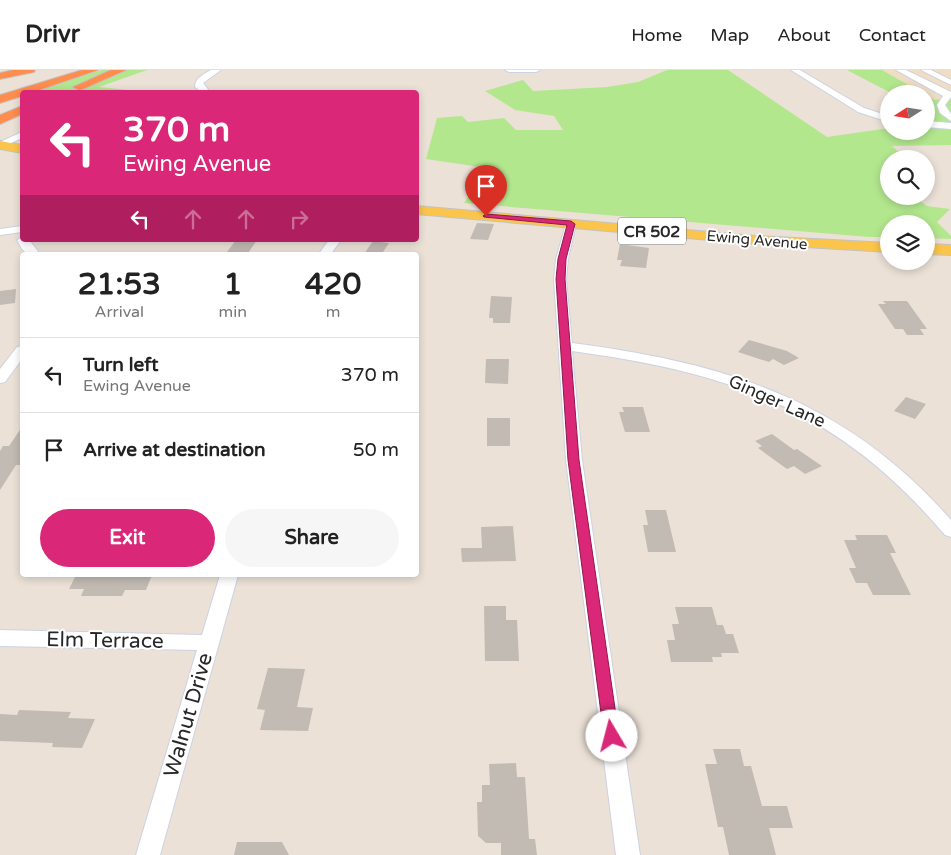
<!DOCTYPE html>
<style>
:root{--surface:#fff;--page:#f6f6f6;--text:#222;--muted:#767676;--line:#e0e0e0;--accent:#db2777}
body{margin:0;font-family:"Varela Round",sans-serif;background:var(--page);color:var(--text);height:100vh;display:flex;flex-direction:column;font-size:19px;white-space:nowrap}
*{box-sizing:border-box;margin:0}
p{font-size:16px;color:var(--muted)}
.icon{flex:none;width:28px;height:28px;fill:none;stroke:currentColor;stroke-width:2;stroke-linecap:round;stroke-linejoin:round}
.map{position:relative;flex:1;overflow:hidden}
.side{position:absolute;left:20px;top:182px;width:399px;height:325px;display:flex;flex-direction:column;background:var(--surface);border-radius:5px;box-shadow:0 2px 8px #0003}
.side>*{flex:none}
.banner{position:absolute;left:20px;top:20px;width:399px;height:152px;border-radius:5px;box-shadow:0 2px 8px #0003;background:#db2777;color:#fff;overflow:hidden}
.needle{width:32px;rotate:258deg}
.tools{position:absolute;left:880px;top:15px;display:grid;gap:10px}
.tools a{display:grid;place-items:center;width:55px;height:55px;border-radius:50%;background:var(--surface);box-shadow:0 2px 8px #0003;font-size:25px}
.pin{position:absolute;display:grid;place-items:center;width:42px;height:42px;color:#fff;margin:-51px -21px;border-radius:50% 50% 50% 0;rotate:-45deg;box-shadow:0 0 5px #0007}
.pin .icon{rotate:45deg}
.me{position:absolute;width:55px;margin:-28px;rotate:352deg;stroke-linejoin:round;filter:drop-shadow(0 0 4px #0008)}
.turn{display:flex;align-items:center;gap:18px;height:105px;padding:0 20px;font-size:22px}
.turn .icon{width:65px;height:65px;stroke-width:2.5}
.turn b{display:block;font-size:35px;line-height:42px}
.lanes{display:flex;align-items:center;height:48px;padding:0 20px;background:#0003;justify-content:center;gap:25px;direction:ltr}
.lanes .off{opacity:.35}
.eta{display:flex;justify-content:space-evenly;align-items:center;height:85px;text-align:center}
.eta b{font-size:30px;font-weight:800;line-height:35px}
.primary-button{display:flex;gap:10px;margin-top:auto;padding:10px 20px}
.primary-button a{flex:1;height:58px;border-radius:30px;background:var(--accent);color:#fff;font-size:20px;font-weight:800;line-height:58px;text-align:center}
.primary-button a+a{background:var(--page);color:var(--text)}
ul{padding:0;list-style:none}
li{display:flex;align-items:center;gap:15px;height:75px;padding:0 20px;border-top:1px solid var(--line)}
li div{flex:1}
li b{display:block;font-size:19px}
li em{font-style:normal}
header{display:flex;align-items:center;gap:30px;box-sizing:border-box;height:70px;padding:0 25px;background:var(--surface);border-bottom:1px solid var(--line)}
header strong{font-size:24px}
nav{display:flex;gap:28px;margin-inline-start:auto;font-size:18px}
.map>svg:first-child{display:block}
</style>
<header>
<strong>Drivr</strong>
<nav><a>Home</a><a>Map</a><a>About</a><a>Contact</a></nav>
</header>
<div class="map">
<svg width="951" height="785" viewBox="0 0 951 785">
<rect width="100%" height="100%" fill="#ebe1d7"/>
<path fill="#efdec4" d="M882 0H951V28L934 30Z"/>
<g fill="#b3e78e">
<path d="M102 0H147L99 17 147 22H31Z"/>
<path d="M667 0H728L827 67 889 58V61H926V25L934 30 951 28V75L892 76 907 89H889V105L884 106 889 110V126H913L927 136 950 139 937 152 951 166V169L926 168V154H889V167H869L464 133 487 98 426 89 437 48 462 46 468 52 504 48 516 60H563L554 46 515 40 485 21 523 10 533 21 607 17 638 12Z"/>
<path d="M847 0H882L924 24H893Z"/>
</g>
<g fill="#c2bbb4">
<path d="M477 153 494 154 488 170 470 169Z"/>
<path d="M236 170H257L248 183 227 182Z"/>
<path d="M373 171 389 173 381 185 364 184Z"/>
<path d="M620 174 649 178 646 198 620 196 622 190H617Z"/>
<path d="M16 219 15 233 0 235V221Z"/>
<path d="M491 226 512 227 510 253H493V248H489Z"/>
<path d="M883 231H907L927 259H920L924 265H907L903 259H895L878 234H886Z"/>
<path d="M749 270 787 281 799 288 784 295 773 289 769 292 738 282Z"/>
<path d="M486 289H509L508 314 485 313Z"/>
<path d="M906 327 926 334 915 349 894 341Z"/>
<path d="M622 337H643L650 362H625L619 342H624Z"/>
<rect x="487" y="348" width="23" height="28"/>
<path d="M22 357V395H16L0 420V381L3 376H9Z"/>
<path d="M772 364 794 380 797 379 822 396 805 404 794 396 787 399 758 378 762 376 755 371Z"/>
<path d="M645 440H666L676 482H648L643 455H648Z"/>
<path d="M513 456 516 491 462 492 461 478H482L481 457Z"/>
<path d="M855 465H887L896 483H890L911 525H873L867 513H856L849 498H856L844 470H857Z"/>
<path d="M76 505H152L146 520H125L122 526H81L84 519H69Z"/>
<path d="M484 536H506V550H517L519 591H485Z"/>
<path d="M675 537H712L717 555H723L726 564H733L739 583H721L722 587H712L713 592H671L667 570H675L672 554H679Z"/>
<path d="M268 598 305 599 297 637 313 638 308 661 260 660 265 640 257 639Z"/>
<path d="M19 640 71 642 68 648 95 649 82 678 52 677 53 673 0 671V644L17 645Z"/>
<path d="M713 679H740L744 696H751L762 736H787L793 758H769L776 785H729L723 757H718L705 694H717Z"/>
<path d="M516 693 517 707H525L529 769H535L537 785H501V773H486L478 766 477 732H482V715H490L489 694Z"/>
<path d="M237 772H282L289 785H234Z"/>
</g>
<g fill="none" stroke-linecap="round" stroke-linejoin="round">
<defs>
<g id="minor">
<path d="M211 0H221L203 13 210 22H202L195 17C195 8 204 4 211 0Z"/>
<path d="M505 0H540L536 2H509Z"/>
<path d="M791 0H800L864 38 889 46V52L858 42Z"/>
<path d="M896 0H906L951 22V27L945 35 951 44V51L940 43 937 35 943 26Z"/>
<path d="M921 0H931L951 10V15Z"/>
<path d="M926 51 951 53V59L926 57Z"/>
<path d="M22 62V68L0 78V72Z"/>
<path d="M571 151 576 154 568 189 566 209 572 273C725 293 845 329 951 450V467L945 465C838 339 732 303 572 281L582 390 640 785H616L566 390 554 209 556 189 566 154Z"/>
<path d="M22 156V162L0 165V159Z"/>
<path d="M22 167V170H29L41 185H28L22 179 17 170Z"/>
<path d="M329 170H341L330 185H318Z"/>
<path d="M22 276V289L5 312 0 313V299L17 277Z"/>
<path d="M220 505H238L160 785H136L197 580 0 576V560L202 565Z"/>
</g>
<g id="major">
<path d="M0 71 22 75V83L0 79Z"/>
<path d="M416 136 755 166 889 173V182L755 174 416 144Z"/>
<path d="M926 174 951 175V185L926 184Z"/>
</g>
<g id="highway">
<path d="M13 0H35L34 2 0 9V3Z"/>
<path d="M82 0H98L33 22H22V26L0 33V25Z"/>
<path d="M111 0H126L83 19 79 20 73 17Z"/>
<path d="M22 36V44L0 54V45Z"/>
</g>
</defs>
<use href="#minor" stroke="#ccd2e2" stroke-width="2"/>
<use href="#major" stroke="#c3c3c3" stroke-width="2"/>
<use href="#highway" stroke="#c3c3c3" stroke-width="2"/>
<use href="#minor" fill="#fff" fill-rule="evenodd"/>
<use href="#major" fill="#fbc54c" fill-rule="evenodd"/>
<use href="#highway" fill="#ff8d4e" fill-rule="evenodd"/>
</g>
<path fill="#db2777" stroke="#8e194d" d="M486 144 571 151 575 154 566 189 565 209 579 390 619 666 617 671 612 673 606 671 604 666 568 390 556 209 558 189 567 155 484 147 483 146Z"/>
<g text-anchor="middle" stroke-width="4" stroke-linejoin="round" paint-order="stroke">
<g font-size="15" fill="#272727" stroke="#fff">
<text transform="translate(757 170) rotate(5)" y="5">Ewing Avenue</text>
</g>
<rect fill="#fff" stroke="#686868" stroke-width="1" x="618" y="147.5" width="68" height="27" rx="4"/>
<g font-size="16" font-weight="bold" fill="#272727">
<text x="652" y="167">CR 502</text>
</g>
<g font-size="18" fill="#272727" stroke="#fff">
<text transform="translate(777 331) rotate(24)" y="6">Ginger Lane</text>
</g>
<g font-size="21" fill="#272727" stroke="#fff">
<text transform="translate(105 570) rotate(1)" y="7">Elm Terrace</text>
<text transform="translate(188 645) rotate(-74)" y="7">Walnut Drive</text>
</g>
</g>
</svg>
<div class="tools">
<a><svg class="needle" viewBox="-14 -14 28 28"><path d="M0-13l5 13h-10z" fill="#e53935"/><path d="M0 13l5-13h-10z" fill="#767676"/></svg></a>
<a><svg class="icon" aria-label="search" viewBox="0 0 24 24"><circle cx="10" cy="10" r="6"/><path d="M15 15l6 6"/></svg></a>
<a><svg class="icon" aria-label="layers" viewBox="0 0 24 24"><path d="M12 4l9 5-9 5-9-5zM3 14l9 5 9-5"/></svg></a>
</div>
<div class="pin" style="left:486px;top:146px;background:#d93025"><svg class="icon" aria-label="arrive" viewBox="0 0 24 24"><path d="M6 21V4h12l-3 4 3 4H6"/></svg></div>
<svg class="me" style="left:612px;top:666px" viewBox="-20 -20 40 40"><circle r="19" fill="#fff"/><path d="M0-13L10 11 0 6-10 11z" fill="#db2777"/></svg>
<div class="banner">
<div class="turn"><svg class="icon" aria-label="left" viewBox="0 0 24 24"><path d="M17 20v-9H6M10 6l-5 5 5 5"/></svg><div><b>370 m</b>Ewing Avenue</div></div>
<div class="lanes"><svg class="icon" aria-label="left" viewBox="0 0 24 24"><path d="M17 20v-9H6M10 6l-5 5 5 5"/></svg><svg class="icon off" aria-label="ahead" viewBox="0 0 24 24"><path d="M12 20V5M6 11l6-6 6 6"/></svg><svg class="icon off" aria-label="ahead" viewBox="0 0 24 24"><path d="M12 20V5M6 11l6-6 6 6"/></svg><svg class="icon off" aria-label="right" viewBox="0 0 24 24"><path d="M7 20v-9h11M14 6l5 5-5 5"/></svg></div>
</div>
<section class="side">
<div class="eta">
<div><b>21:53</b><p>Arrival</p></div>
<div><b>1</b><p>min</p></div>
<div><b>420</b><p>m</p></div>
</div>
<ul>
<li><svg class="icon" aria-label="left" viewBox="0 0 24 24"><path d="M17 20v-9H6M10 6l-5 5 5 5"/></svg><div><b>Turn left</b><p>Ewing Avenue</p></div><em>370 m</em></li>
<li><svg class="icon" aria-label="arrive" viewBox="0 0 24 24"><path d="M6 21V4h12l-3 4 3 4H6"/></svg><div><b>Arrive at destination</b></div><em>50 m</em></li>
</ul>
<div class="primary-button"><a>Exit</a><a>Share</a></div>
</section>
</div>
